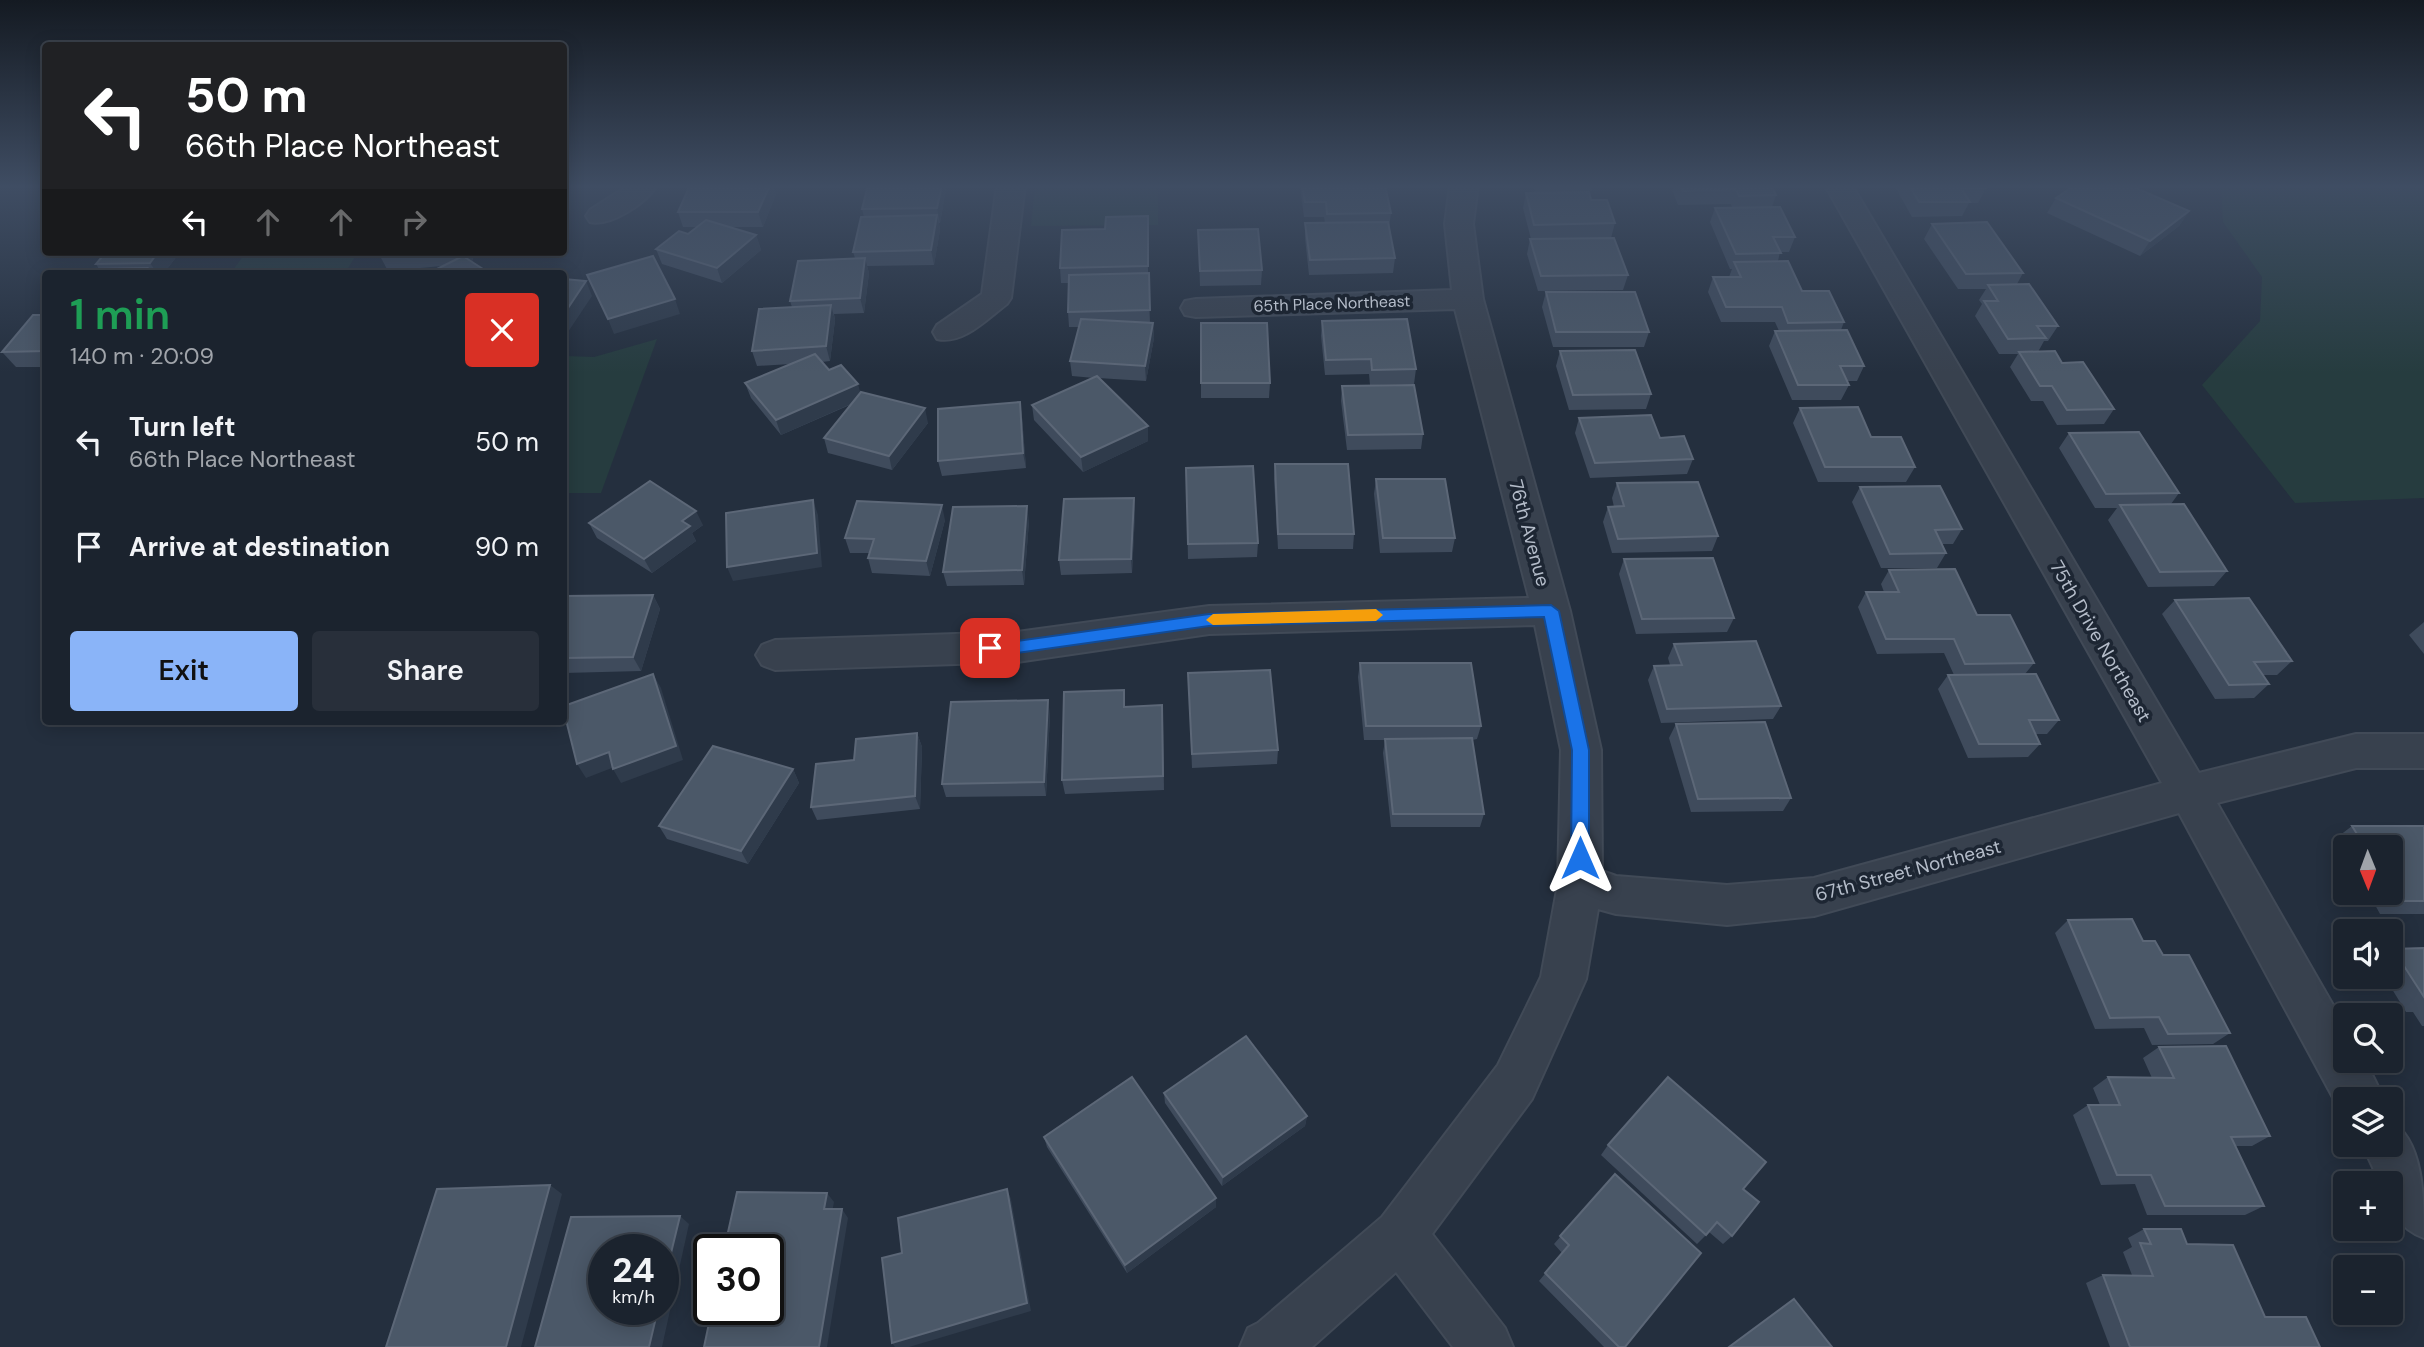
<!DOCTYPE html>
<meta charset="utf-8">
<style>
:root{--surface:#1b232e;--page:#282f3a;--text:#f1f3f6;--muted:#a0a4aa;--line:#39404a;--accent:#8ab4f8}
body{margin:0;font-family:"DM Sans",sans-serif;background:var(--page);color:var(--text);height:100vh;display:flex;flex-direction:column;font-size:26px;white-space:nowrap}
*{box-sizing:border-box;margin:0}
p{font-size:23px;color:var(--muted)}
.icon{flex:none;width:38px;height:38px;fill:none;stroke:currentColor;stroke-width:2;stroke-linecap:round;stroke-linejoin:round}
.map{position:relative;flex:1;overflow:hidden}
.sheet{position:absolute;left:42px;top:270px;width:525px;height:455px;display:flex;flex-direction:column;background:var(--surface);border-radius:7px;box-shadow:0 4px 18px #0003,0 0 0 2px var(--line)}
.sheet>*{flex:none}
.top-card{position:absolute;left:42px;top:42px;width:525px;height:214px;border-radius:7px;box-shadow:0 4px 18px #0003,0 0 0 2px var(--line);background:#202124;color:#fff;overflow:hidden}
.needle{width:46px;rotate:179deg}
.controls{position:absolute;left:2333px;top:835px;display:grid;gap:14px}
.controls a{display:grid;place-items:center;width:70px;height:70px;border-radius:7px;background:var(--surface);box-shadow:0 4px 18px #0003,0 0 0 2px var(--line);font-size:35px}
.speed{position:absolute;left:588px;top:1234px;display:flex;gap:14px;font-size:35px;font-weight:700;text-align:center}
.speed>*{display:grid;place-content:center;width:91px;height:91px;border-radius:50%;background:var(--surface);box-shadow:0 4px 18px #0003,0 0 0 2px var(--line);line-height:1}
.speed small{font-size:18px;font-weight:400}
.speed .limit{border:4px solid #111;border-radius:10px;background:#fff;color:#111}
.pin{position:absolute;display:grid;place-items:center;width:60px;height:60px;color:#fff;margin:-30px;border-radius:14px;box-shadow:0 4px 10px #0006}
.me{position:absolute;width:77px;margin:-38px;rotate:0deg;stroke-linejoin:round;filter:drop-shadow(0 0 5px #0008)}
.turn{display:flex;align-items:center;gap:24px;height:147px;padding:0 28px;font-size:32px}
.turn .icon{width:91px;height:91px;stroke-width:2.5}
.turn b{display:block;font-size:49px;line-height:60px}
.lanes{display:flex;align-items:center;height:66px;padding:0 28px;background:#0003;justify-content:center;gap:35px;direction:ltr}
.lanes .off{opacity:.35}
.round{display:grid;place-items:center;flex:none;width:74px;height:74px;border-radius:7px;background:var(--page)}
.head{display:flex;align-items:center;justify-content:space-between;height:119px;padding:0 28px}
h1{font-size:42px;font-weight:600;line-height:52px;color:#1e9e55}
.cta{display:flex;gap:14px;margin-top:auto;padding:14px 28px}
.cta a{flex:1;height:80px;border-radius:7px;background:var(--accent);color:#111;font-size:28px;font-weight:600;line-height:80px;text-align:center}
.cta a+a{background:var(--page);color:var(--text)}
ul{padding:0;list-style:none}
li{display:flex;align-items:center;gap:21px;height:105px;padding:0 28px}
li div{flex:1}
li b{display:block;font-size:26px}
li em{font-style:normal}
.map>svg:first-child{display:block}
</style>
<div class="map">
<svg width="2424" height="1347" viewBox="0 0 2424 1347">
<rect width="100%" height="100%" fill="#242f3e"/>
<g fill="#263c3f">
<path d="M1035 185H1158V225L1031 226Z"/>
<path d="M2221 185H2424V498L2295 503 2202 385 2260 321 2262 277 2223 222Z"/>
<path d="M246 252H358L345 273H231Z"/>
<path d="M657 339 601 493H564V356L594 357Z"/>
</g>
<g fill="none" stroke-linecap="round" stroke-linejoin="round">
<defs>
<g id="minor">
<path d="M629 185H657C647 203 610 227 590 222L586 216 590 210Z"/>
<path d="M997 185H1025L1011 298 1007 304C987 319 963 345 937 339L933 332 937 325 982 294Z"/>
<path d="M1450 185H1478L1473 224 1483 299 1570 611 1601 750 1602 871 1616 876 1727 885 1814 878 2162 783 1825 185H1852L2199 773 2356 734H2424V768H2356L2217 803 2345 1026V1060H2365L2384 1099H2345V1117L2343 1116 2179 813 1814 916 1727 925 1616 914 1598 909 1586 979 1532 1099 1432 1234 1505 1328 1513 1347H1453L1396 1272 1312 1347H1240L1248 1328 1258 1323 1382 1217 1498 1065 1541 977 1558 884 1561 750 1535 625 1209 634 1017 662 775 670 762 665 756 655 762 645 775 640 1017 632 1209 606 1529 598 1455 309 1196 317 1185 315 1181 308 1185 301 1196 299 1452 290 1445 224Z"/>
<path d="M2390 1121C2424 1139 2424 1200 2424 1238 2398 1228 2390 1211 2390 1183H2380L2362 1144H2390Z"/>
</g>
</defs>
<use href="#minor" stroke="#414a57" stroke-width="4"/>
<use href="#minor" fill="#38414e" fill-rule="evenodd"/>
</g>
<g fill="#3f4b5c">
<path d="M868 185H945L946 189 940 223H939L940 230 934 265 867 266 869 273 864 313 834 314 835 320 830 361 822 362 829 370 860 393 928 423 892 470 828 453 824 438 852 404 781 435 751 398 745 383 791 364 757 366 752 351 792 307 790 301 855 258 853 252 864 217 862 209Z"/>
<path d="M1301 185H1385L1391 213 1389 228 1395 258 1393 273 1309 275 1305 238V223H1325L1324 217H1304L1301 194Z"/>
<path d="M1533 185H1593L1592 191 1535 193Z"/>
<path d="M1674 185H1771L1776 195 1772 207 1795 237 1789 252H1780L1778 261 1802 291 1844 322 1841 330 1864 366 1857 381H1847L1849 385 1841 400H1792L1769 346 1775 331H1779L1775 322H1721L1708 292 1713 277H1729L1732 269H1730L1710 222 1715 208 1732 207 1731 204 1678 205 1672 190Z"/>
<path d="M1894 185H1984L1986 188 1978 203H1969L1962 216 1912 217Z"/>
<path d="M1526 193 1591 200 1615 223 1611 238 1628 275 1623 290 1538 291 1527 254 1530 239H1531L1523 208Z"/>
<path d="M776 194 763 227H730L756 235 761 250 722 283 662 264 656 249 688 234 697 227H683L678 212Z"/>
<path d="M2056 198 2189 211 2179 226 2140 256 2047 213Z"/>
<path d="M1932 224 2023 273 2017 284 2058 326 2048 341H2044L2038 352 2062 363 2114 409 2104 424 2057 425 2043 401H2031L2010 367 2018 354H1999L1975 316 1982 304 1979 300 1986 289H1958L1924 239Z"/>
<path d="M1198 230 1262 270 1261 285 1200 286Z"/>
<path d="M1148 231V273L1150 323H1153L1154 338 1146 381 1098 378 1148 441 1083 472 1034 420 1032 405 1094 378 1072 376 1070 361 1079 327H1069L1068 312 1069 283H1061L1060 268Z"/>
<path d="M180 252 164 273H88L99 269 96 264Z"/>
<path d="M381 252H475L472 262 442 266 388 271 380 256Z"/>
<path d="M1546 292 1649 332 1644 347H1553L1542 307Z"/>
<path d="M46 315V367H16L2 352Z"/>
<path d="M1322 321 1416 369 1414 384 1370 385 1369 374 1325 375 1321 336Z"/>
<path d="M1201 323 1270 383 1269 398H1201Z"/>
<path d="M1560 351 1651 394 1646 409 1569 410 1556 366Z"/>
<path d="M1342 386 1423 434 1421 449 1347 450 1341 401Z"/>
<path d="M1020 402 1022 417 1026 468 942 476 938 461Z"/>
<path d="M1800 408 1871 437 1915 467 1906 482H1818L1793 423Z"/>
<path d="M1579 418 1660 438 1693 459 1687 474 1590 478 1575 433Z"/>
<path d="M2069 433 2179 493 2171 504 2227 571 2214 586 2148 587 2108 520 2117 508H2095L2059 448Z"/>
<path d="M1275 464 1354 534 1353 549H1278L1274 479Z"/>
<path d="M1186 468 1258 543 1257 557 1188 559Z"/>
<path d="M1376 479 1455 538 1452 552 1380 553 1374 494Z"/>
<path d="M1617 483 1718 536 1712 551 1612 553 1603 522 1608 507H1614L1612 498Z"/>
<path d="M1860 487 1962 529 1953 544H1942L1946 553 1937 568H1881L1852 502Z"/>
<path d="M1134 498 1135 513 1132 573 1061 575 1059 560Z"/>
<path d="M945 520 930 576 872 573 868 558 869 553H850L845 538Z"/>
<path d="M1029 521 1024 585 947 586 943 572Z"/>
<path d="M589 523 703 525 692 533 696 541 652 573 597 538Z"/>
<path d="M1624 559 1734 618 1727 632 1636 634 1619 574Z"/>
<path d="M1889 570 1977 615 2034 663 2025 674 2059 720 2047 734H2035L2040 744 2028 757 1968 758 1938 689 1948 675H1954L1944 653 1877 654 1858 607 1866 592H1884L1881 584Z"/>
<path d="M653 595 660 609 641 671 564 673V600Z"/>
<path d="M2175 600 2292 661 2277 675H2263L2269 684 2254 698 2215 699 2162 614Z"/>
<path d="M2424 622V654L2409 635Z"/>
<path d="M1674 644 1781 706 1773 719 1661 723 1648 680 1654 666 1670 665 1668 658Z"/>
<path d="M1360 663 1481 726 1477 739 1472 740 1484 814 1480 827H1391L1383 753 1385 740H1364L1358 677Z"/>
<path d="M1188 673 1278 750 1277 764 1192 768Z"/>
<path d="M1126 707 1163 719 1164 790 1065 794 1062 780Z"/>
<path d="M1050 714 1046 796 946 797 942 784Z"/>
<path d="M1676 724 1791 798 1783 811 1691 812 1669 738Z"/>
<path d="M917 733 922 747 920 809 817 820 811 807 854 760Z"/>
<path d="M793 769 799 783 748 864 667 839 659 826Z"/>
<path d="M2352 826H2424V914H2380L2368 892H2390V847H2345V856L2335 839Z"/>
<path d="M2068 920 2143 941 2163 955 2230 1033 2213 1044 2152 1045 2144 1028 2095 1029 2055 933Z"/>
<path d="M2424 948V1026H2422L2413 1012H2406L2384 976H2390V951L2393 949Z"/>
<path d="M2159 1047 2270 1136 2252 1146H2236L2264 1206 2245 1215H2147L2135 1184 2101 1185 2073 1115 2088 1105H2100L2093 1088 2108 1077 2152 1078 2143 1058Z"/>
<path d="M1164 1093 1307 1116 1305 1126 1222 1186 1165 1103Z"/>
<path d="M1044 1137 1216 1198V1207L1127 1273 1047 1147Z"/>
<path d="M1608 1145 1743 1189 1732 1236 1723 1244 1709 1232 1697 1244 1601 1155Z"/>
<path d="M1615 1174 1625 1347H1604L1539 1281 1562 1253 1554 1244Z"/>
<path d="M2144 1229 2187 1244 2265 1317 2320 1347H2110L2086 1283 2103 1275H2132L2123 1252 2132 1247 2128 1238Z"/>
</g>
<g fill="#2f3b4b">
<path d="M770 185H774L776 194 763 227 758 212Z"/>
<path d="M942 185H945L946 189 940 223 937 208Z"/>
<path d="M2189 211 2179 226 2140 256 2150 241Z"/>
<path d="M937 215 940 230 934 265 931 250Z"/>
<path d="M756 235 761 250 722 283 717 268Z"/>
<path d="M158 252H180L164 273H157L150 263Z"/>
<path d="M465 252H475L471 264Z"/>
<path d="M865 258 869 273 864 313 860 298Z"/>
<path d="M586 281 592 296 564 338V314Z"/>
<path d="M675 299 680 314 614 334 608 319Z"/>
<path d="M831 305 835 320 830 361 826 346Z"/>
<path d="M1153 323 1154 338 1146 381 1145 366Z"/>
<path d="M858 384 862 399 781 435 776 420Z"/>
<path d="M1020 402 1022 417 1026 468 1023 453Z"/>
<path d="M925 408 928 423 892 470 889 456Z"/>
<path d="M1148 426V441L1083 472 1081 457Z"/>
<path d="M1134 498 1135 513 1132 573 1131 559Z"/>
<path d="M813 500 818 515 822 567 733 581 727 567Z"/>
<path d="M942 505 945 520 930 576 926 561Z"/>
<path d="M1027 506 1029 521 1024 585 1022 570Z"/>
<path d="M696 511 703 525 692 533 696 541 652 573 644 559 682 521Z"/>
<path d="M653 595 660 609 641 671 633 657Z"/>
<path d="M653 674 661 688 683 760 621 783 613 769Z"/>
<path d="M1048 700 1050 714 1046 796 1044 782Z"/>
<path d="M917 733 922 747 920 809 915 796Z"/>
<path d="M609 752 617 766 586 778 577 764Z"/>
<path d="M793 769 799 783 748 864 741 851Z"/>
<path d="M1307 1116 1305 1126 1222 1186 1223 1177Z"/>
<path d="M550 1185 562 1194 521 1347H506Z"/>
<path d="M1007 1189 1011 1199 1031 1311 909 1347H895L892 1343Z"/>
<path d="M827 1193 834 1202 831 1218 824 1209Z"/>
<path d="M1216 1198V1207L1127 1273 1125 1265Z"/>
<path d="M842 1209 848 1218 827 1347H819Z"/>
<path d="M680 1216 689 1224 662 1347H649L658 1309H663V1286Z"/>
</g>
<g fill="#4b5868" stroke="#5c6777" stroke-width="2">
<path d="M690 185H770L758 212H678Z"/>
<path d="M868 185H942L937 208 862 209Z"/>
<path d="M1302 185H1385L1391 213 1327 214 1326 202H1305Z"/>
<path d="M1680 185H1771L1776 195 1739 196 1736 189 1683 191Z"/>
<path d="M1909 185H1984L1986 188H1961L1970 202H1919Z"/>
<path d="M2075 185H2129L2189 211 2150 241 2056 198Z"/>
<path d="M1589 192 1591 200H1607L1615 223 1534 225 1526 193Z"/>
<path d="M1780 207 1795 237H1773L1781 253 1736 254 1715 208Z"/>
<path d="M937 215 931 250 853 252 861 217Z"/>
<path d="M1148 216V266L1060 268 1062 230 1105 229 1106 217Z"/>
<path d="M706 220 756 235 717 268 656 249 679 231 688 234Z"/>
<path d="M1388 222 1395 258 1310 260 1305 223Z"/>
<path d="M1987 222 2023 273 1966 274 1932 224Z"/>
<path d="M1258 229 1262 270 1200 271 1198 230Z"/>
<path d="M1614 238 1628 275 1541 276 1530 239Z"/>
<path d="M106 252H158L150 263 96 264Z"/>
<path d="M381 252H427L380 256Z"/>
<path d="M463 256 489 273H429Z"/>
<path d="M653 256 675 299 608 319 587 275Z"/>
<path d="M865 258 860 298 790 301 798 261Z"/>
<path d="M1788 261 1802 291H1829L1844 322 1788 323 1782 307H1726L1713 277H1741L1734 262Z"/>
<path d="M147 268 143 273H88L91 269Z"/>
<path d="M1149 273 1150 310 1068 312 1069 275Z"/>
<path d="M564 279 586 281 564 314Z"/>
<path d="M2029 284 2058 326H2037L2046 338 2008 339 1984 301H1998L1988 285Z"/>
<path d="M1546 292H1635L1649 332H1556Z"/>
<path d="M831 305 826 346 752 351 759 309Z"/>
<path d="M33 315H46V351L2 352Z"/>
<path d="M1081 319 1153 323 1145 366 1070 361Z"/>
<path d="M1407 319 1416 369 1372 370 1371 359 1326 360 1322 321Z"/>
<path d="M1201 323H1267L1270 383H1201Z"/>
<path d="M1847 330 1864 366H1840L1849 385H1798L1775 331Z"/>
<path d="M1635 350 1651 394 1573 395 1560 351Z"/>
<path d="M2055 351 2062 363 2083 362 2114 409 2067 410 2052 386H2040L2019 352Z"/>
<path d="M815 354 829 370 841 365 858 384 776 420 745 383Z"/>
<path d="M1097 376 1148 426 1081 457 1032 405Z"/>
<path d="M1414 385 1423 434 1348 435 1342 386Z"/>
<path d="M861 392 925 408 889 456 824 438Z"/>
<path d="M1020 402 1023 453 938 461V409Z"/>
<path d="M1858 407 1871 437H1901L1915 467H1825L1800 408Z"/>
<path d="M1651 415 1660 438 1684 436 1693 459 1595 463 1579 418Z"/>
<path d="M2139 432 2179 493 2106 494 2069 433Z"/>
<path d="M1275 464H1348L1354 534H1278Z"/>
<path d="M1253 466 1258 543 1188 544 1186 468Z"/>
<path d="M1376 479H1445L1455 538H1383Z"/>
<path d="M650 481 696 511 682 521 690 526 644 559 589 523Z"/>
<path d="M1698 482 1718 536 1618 539 1608 507 1624 506 1617 483Z"/>
<path d="M1940 486 1962 529 1935 530 1946 553 1890 554 1860 487Z"/>
<path d="M1134 498 1131 559 1059 560 1064 499Z"/>
<path d="M813 500 817 553 727 567 726 513Z"/>
<path d="M857 501 942 505 926 561 868 558 874 539 845 538Z"/>
<path d="M2184 504 2227 571 2160 572 2120 505Z"/>
<path d="M1027 506 1022 570 943 572 953 507Z"/>
<path d="M1713 558 1734 618 1642 619 1624 559Z"/>
<path d="M1955 569 1977 615H2010L2034 663 1965 664 1954 639H1886L1866 592H1899L1889 570Z"/>
<path d="M653 595 633 657 564 658V600L565 596Z"/>
<path d="M2249 598 2292 661 2254 662 2269 684 2229 685 2175 600Z"/>
<path d="M1756 641 1781 706 1667 709 1654 666 1682 665 1674 644Z"/>
<path d="M1360 663H1471L1481 726H1366Z"/>
<path d="M1270 670 1278 750 1192 754 1188 673Z"/>
<path d="M653 674 676 746 613 769 609 752 577 764 564 712V706Z"/>
<path d="M2036 674 2059 720H2029L2040 744H1979L1948 675Z"/>
<path d="M1124 690V707L1162 705 1163 776 1062 780 1064 692Z"/>
<path d="M1048 700 1044 782 942 784 951 702Z"/>
<path d="M1765 722 1791 798 1698 799 1676 724Z"/>
<path d="M917 733 915 796 811 807 816 764 854 760 856 739Z"/>
<path d="M1472 738 1484 814H1393L1385 739Z"/>
<path d="M713 746 793 769 741 851 659 826Z"/>
<path d="M2352 826H2424V901H2399L2390 888V847H2365Z"/>
<path d="M2132 919 2143 941H2155L2163 955H2189L2230 1033 2168 1034 2159 1017 2110 1018 2068 920Z"/>
<path d="M2424 948V997L2393 949Z"/>
<path d="M1246 1036 1307 1116 1223 1177 1164 1093Z"/>
<path d="M2226 1046 2270 1136 2231 1137 2264 1206H2165L2151 1175H2117L2088 1105H2120L2108 1077 2174 1078 2159 1047Z"/>
<path d="M1132 1077 1216 1198 1125 1265 1044 1137Z"/>
<path d="M1668 1077 1766 1162 1743 1189 1759 1202 1732 1236 1717 1222 1706 1235 1608 1145Z"/>
<path d="M1615 1174 1701 1253 1625 1347H1619L1545 1273 1569 1245 1560 1236Z"/>
<path d="M550 1185 506 1347H386L437 1189Z"/>
<path d="M1007 1189 1027 1303 892 1343 882 1258 902 1253 898 1218Z"/>
<path d="M737 1192 827 1193 824 1209H842L819 1347H704L712 1309H768V1250H724Z"/>
<path d="M680 1216 663 1286V1250H604V1309H658L649 1347H535L571 1217Z"/>
<path d="M2144 1229H2181L2187 1244 2233 1245 2265 1317H2306L2320 1347H2130L2103 1275 2153 1276 2140 1243 2151 1244Z"/>
<path d="M1794 1299 1832 1347H1729Z"/>
</g>
<linearGradient id="sky" x2="0" y2="1"><stop stop-color="#141a22"/><stop offset="0.5" stop-color="#3f4d63"/><stop offset="1" stop-color="#3f4d63" stop-opacity="0"/></linearGradient>
<rect width="2424" height="373" fill="url(#sky)"/>
<path fill="#1a73e8" stroke="#114b97" stroke-width="2" d="M1551 605 1559 611 1589 750V858L1586 863 1580 865 1574 863 1571 858 1572 750 1544 617 1209 626 1017 653 990 654 982 648 990 642 1017 641 1209 614Z"/>
<path fill="#f59e0b" d="M1376 609 1383 615 1376 621 1213 625 1206 620 1213 614Z"/>
<g text-anchor="middle" stroke-width="7" stroke-linejoin="round" paint-order="stroke">
<g font-size="16" fill="#b4bcc9" stroke="#1d2633">
<text transform="translate(1332 303) rotate(-2)" y="6">65th Place Northeast</text>
</g>
<g font-size="19" fill="#b4bcc9" stroke="#1d2633">
<text transform="translate(1530 533) rotate(75)" y="7">76th Avenue</text>
<text transform="translate(2101 641) rotate(60)" y="7">75th Drive Northeast</text>
<text transform="translate(1908 870) rotate(-15)" y="7">67th Street Northeast</text>
</g>
</g>
</svg>
<div class="controls">
<a><svg class="needle" viewBox="-14 -14 28 28"><path d="M0-13l5 13h-10z" fill="#e53935"/><path d="M0 13l5-13h-10z" fill="#a0a4aa"/></svg></a>
<a><svg class="icon" aria-label="sound" viewBox="0 0 24 24"><path d="M4 9h4l5-4v14l-5-4H4zM17 9q2 3 0 6"/></svg></a>
<a><svg class="icon" aria-label="search" viewBox="0 0 24 24"><circle cx="10" cy="10" r="6"/><path d="M15 15l6 6"/></svg></a>
<a><svg class="icon" aria-label="layers" viewBox="0 0 24 24"><path d="M12 4l9 5-9 5-9-5zM3 14l9 5 9-5"/></svg></a>
<a>+</a>
<a>−</a>
</div>
<div class="speed"><div>24<small>km/h</small></div><div class="limit">30</div></div>
<div class="pin" style="left:990px;top:648px;background:#d93025"><svg class="icon" aria-label="arrive" viewBox="0 0 24 24"><path d="M6 21V4h12l-3 4 3 4H6"/></svg></div>
<svg class="me" style="left:1580px;top:858px" viewBox="-20 -20 40 40"><path d="M0-17L14 15 0 8-14 15z" fill="#1a73e8" stroke="#fff" stroke-width="4"/></svg>
<div class="top-card">
<div class="turn"><svg class="icon" aria-label="left" viewBox="0 0 24 24"><path d="M17 20v-9H6M10 6l-5 5 5 5"/></svg><div><b>50 m</b>66th Place Northeast</div></div>
<div class="lanes"><svg class="icon" aria-label="left" viewBox="0 0 24 24"><path d="M17 20v-9H6M10 6l-5 5 5 5"/></svg><svg class="icon off" aria-label="ahead" viewBox="0 0 24 24"><path d="M12 20V5M6 11l6-6 6 6"/></svg><svg class="icon off" aria-label="ahead" viewBox="0 0 24 24"><path d="M12 20V5M6 11l6-6 6 6"/></svg><svg class="icon off" aria-label="right" viewBox="0 0 24 24"><path d="M7 20v-9h11M14 6l5 5-5 5"/></svg></div>
</div>
<section class="sheet">
<div class="head"><div><h1>1 min</h1><p>140 m · 20:09</p></div><a class="round" style="background:#d93025;color:#fff"><svg class="icon" aria-label="close" viewBox="0 0 24 24"><path d="M6 6l12 12M18 6L6 18"/></svg></a></div>
<ul>
<li><svg class="icon" aria-label="left" viewBox="0 0 24 24"><path d="M17 20v-9H6M10 6l-5 5 5 5"/></svg><div><b>Turn left</b><p>66th Place Northeast</p></div><em>50 m</em></li>
<li><svg class="icon" aria-label="arrive" viewBox="0 0 24 24"><path d="M6 21V4h12l-3 4 3 4H6"/></svg><div><b>Arrive at destination</b></div><em>90 m</em></li>
</ul>
<div class="cta"><a>Exit</a><a>Share</a></div>
</section>
</div>
